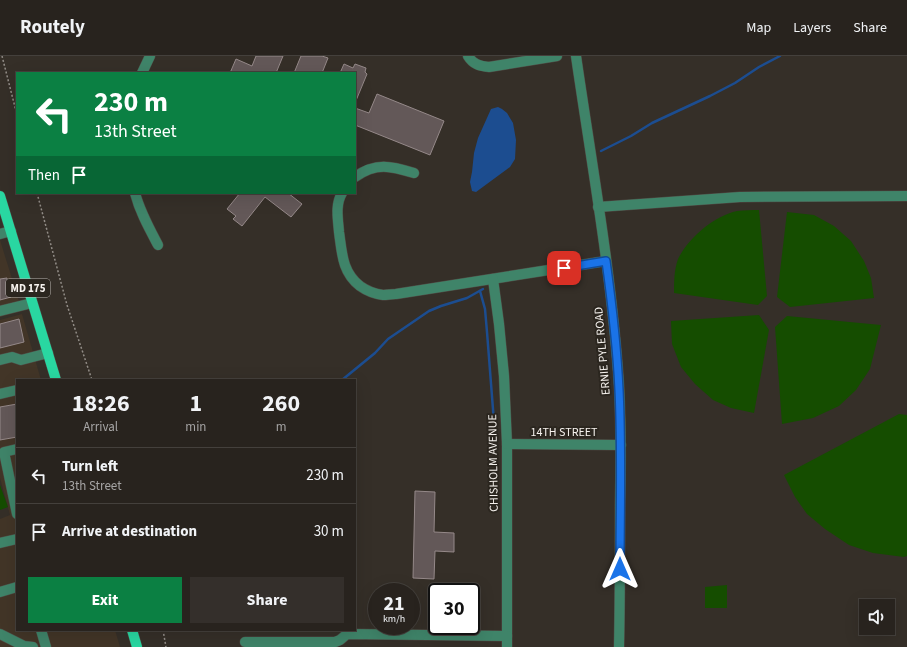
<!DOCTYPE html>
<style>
:root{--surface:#28231e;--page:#342f2b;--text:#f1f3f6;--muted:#a5a4a4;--line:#44403c;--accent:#0b8043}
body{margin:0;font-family:"Source Sans 3",sans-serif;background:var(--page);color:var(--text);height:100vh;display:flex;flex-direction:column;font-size:15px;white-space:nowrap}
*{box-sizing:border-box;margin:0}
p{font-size:13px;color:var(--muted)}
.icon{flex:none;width:22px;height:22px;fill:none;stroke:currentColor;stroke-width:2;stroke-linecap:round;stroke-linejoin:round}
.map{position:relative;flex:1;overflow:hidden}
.panel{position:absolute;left:16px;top:323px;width:340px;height:252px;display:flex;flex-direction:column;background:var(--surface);border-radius:0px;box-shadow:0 4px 16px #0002,0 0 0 1px var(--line)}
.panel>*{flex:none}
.guide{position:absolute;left:16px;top:16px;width:340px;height:122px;border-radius:0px;box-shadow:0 4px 16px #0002,0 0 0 1px var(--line);background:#0b8043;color:#fff;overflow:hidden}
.tools{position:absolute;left:859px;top:543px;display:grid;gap:8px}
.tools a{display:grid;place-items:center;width:36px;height:36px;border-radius:0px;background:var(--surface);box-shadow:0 4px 16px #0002,0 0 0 1px var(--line);font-size:20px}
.speed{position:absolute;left:368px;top:527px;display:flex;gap:8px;font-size:20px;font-weight:700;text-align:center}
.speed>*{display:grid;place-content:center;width:52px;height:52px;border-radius:50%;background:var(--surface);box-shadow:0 4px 16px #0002,0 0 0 1px var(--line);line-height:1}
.speed small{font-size:10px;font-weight:400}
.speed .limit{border:2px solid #111;border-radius:6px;background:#fff;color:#111}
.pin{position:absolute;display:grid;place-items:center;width:34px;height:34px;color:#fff;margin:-17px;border-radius:8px;box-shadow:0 2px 6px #0006}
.me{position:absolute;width:44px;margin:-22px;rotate:0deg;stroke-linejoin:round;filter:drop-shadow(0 0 3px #0008)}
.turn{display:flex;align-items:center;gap:14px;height:84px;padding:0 12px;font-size:18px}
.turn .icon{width:52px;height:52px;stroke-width:2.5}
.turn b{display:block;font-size:28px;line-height:34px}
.then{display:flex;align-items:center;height:38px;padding:0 12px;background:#0003;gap:8px;font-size:15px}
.eta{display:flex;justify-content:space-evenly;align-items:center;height:68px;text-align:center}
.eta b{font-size:24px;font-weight:700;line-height:28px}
.action{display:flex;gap:8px;margin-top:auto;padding:8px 12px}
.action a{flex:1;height:46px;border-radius:0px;background:var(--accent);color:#fff;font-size:16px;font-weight:700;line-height:46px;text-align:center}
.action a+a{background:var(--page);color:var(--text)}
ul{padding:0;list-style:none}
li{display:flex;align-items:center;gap:12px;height:56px;padding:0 12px;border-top:1px solid var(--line)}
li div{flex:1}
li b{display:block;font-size:15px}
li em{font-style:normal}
header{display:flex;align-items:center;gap:24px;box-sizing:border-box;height:56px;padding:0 20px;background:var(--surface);border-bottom:1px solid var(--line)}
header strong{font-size:19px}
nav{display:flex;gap:22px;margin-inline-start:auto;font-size:14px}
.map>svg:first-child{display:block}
</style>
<header>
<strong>Routely</strong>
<nav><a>Map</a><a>Layers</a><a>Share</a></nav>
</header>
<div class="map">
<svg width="907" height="591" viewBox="0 0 907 591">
<rect width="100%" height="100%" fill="#352f28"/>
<g fill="#423527">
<path d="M0 184 22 255 0 261Z"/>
<path d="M22 258 41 324H17V574H115L120 591H0V463L10 459 0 422V264Z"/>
</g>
<g fill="#154d00">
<path d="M759 154 767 240 758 249 674 237C674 226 674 214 678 203 688 182 714 160 737 155 744 154 752 154 759 154Z"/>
<path d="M787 156 814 159 834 170 851 185 864 205 871 222 874 242 790 251 777 241Z"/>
<path d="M759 259 769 274 754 357 731 352 713 344 695 328 681 311 672 288 671 265Z"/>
<path d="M787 260 881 269 870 313 856 334 839 350 813 362 782 368 775 271Z"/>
<path d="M899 358 907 359V500L904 501 873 497 849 489 825 473 807 458 795 441 784 419Z"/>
<path d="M0 429 8 451 0 454Z"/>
<path d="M727 529V552H705V531Z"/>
</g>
<path fill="#1c4d90" d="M498 51 502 53 507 57 513 67 516 84 515 103 510 111 476 136 472 135 470 126 472 116 474 97 478 82 491 53Z"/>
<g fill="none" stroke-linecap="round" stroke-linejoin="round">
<g stroke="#1c4d90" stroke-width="2.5">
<path d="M601 95 631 80 652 67 710 40 735 27 759 11 780 0"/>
<path d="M480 235 485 253 487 276 495 379"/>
<path d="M342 324 375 297 388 283 429 255 441 250 467 242 483 233"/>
</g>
</g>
<g fill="#635858" stroke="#958989">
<path d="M256 0H283L276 17H230L236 3 252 10Z"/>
<path d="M301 0H322L328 2 322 17H294Z"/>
<path d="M344 8 353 12 355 8 366 12 365 16 367 18 355 47V17H340Z"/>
<path d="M377 38 444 65 430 99 355 69V52L369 57Z"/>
<path d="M240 137H288L302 148 291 161 265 141 242 170 233 163 236 160 227 153Z"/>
<path d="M7 222 11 241 0 244V223Z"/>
<path d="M19 263 24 286 0 292V268Z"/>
<path d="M17 348V381L0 384V351Z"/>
<path d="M415 435 435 436 434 476 454 477V496L435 495 434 523 413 522Z"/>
</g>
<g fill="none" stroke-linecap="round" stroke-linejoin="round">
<defs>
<g id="minor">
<path d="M468 0C473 8 479 10 489 11L557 0"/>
<path d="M576 0C592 110 612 220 619 330 621 370 621 409 620 449 620 496 620 544 619 591"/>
<path d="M142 17 150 0"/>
<path d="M355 121C376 106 391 110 414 117"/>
<path d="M135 137C140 156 149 172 158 189"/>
<path d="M342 137C335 149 338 163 339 176 342 197 342 216 360 230 367 235 375 238 383 239 387 239 392 238 396 238L606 205"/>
<path d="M598 151 740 141 907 140"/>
<path d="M0 178 11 175"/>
<path d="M493 223 499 268 504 320 507 388V591"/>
<path d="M0 255 32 247"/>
<path d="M0 304 12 301 21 304 48 297"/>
<path d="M0 338 17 334"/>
<path d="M507 388 621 389"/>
<path d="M17 393 4 396 17 458"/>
<path d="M0 487 17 483"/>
<path d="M0 536 17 531"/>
<path d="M41 574 46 591"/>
<path d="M0 578 24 590 33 591"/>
<path d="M245 586H335L340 584 347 578 507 580"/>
</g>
<g id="major">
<path d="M0 140 56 324"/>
<path d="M132 574 137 591"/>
</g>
</defs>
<use href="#minor" stroke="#504a44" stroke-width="11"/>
<use href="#major" stroke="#504a44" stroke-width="11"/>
<g stroke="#928d87" stroke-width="1.5" stroke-dasharray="2 2" stroke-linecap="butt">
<path d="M2 0 17 59"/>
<path d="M37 137 67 249 92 324"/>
<path d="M163 574 166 591"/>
</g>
<use href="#minor" stroke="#3f8469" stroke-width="10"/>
<use href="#major" stroke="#29d7a1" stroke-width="10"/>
</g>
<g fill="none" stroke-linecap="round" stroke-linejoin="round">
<defs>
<path id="route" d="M564 212 606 205C612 248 617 291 619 334 622 394 620 454 620 513"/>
</defs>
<use href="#route" stroke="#114b97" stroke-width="10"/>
<use href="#route" stroke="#1a73e8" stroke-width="7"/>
</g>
<g text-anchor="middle" stroke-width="4" stroke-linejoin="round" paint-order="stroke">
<rect fill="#2b261f" stroke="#b9b5b0" stroke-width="1" x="6" y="223" width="44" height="18" rx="3"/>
<g font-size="11" font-weight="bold" fill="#f6f2ee">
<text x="28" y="236">MD 175</text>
</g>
<g font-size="12" fill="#f6f2ee" stroke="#2b261f">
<text transform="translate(602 295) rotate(-95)" y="4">ERNIE PYLE ROAD</text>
<text x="564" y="380">14TH STREET</text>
<text transform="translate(493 407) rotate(-91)" y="4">CHISHOLM AVENUE</text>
</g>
</g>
</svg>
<div class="tools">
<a><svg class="icon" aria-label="sound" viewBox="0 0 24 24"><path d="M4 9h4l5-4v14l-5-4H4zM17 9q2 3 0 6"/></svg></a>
</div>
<div class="speed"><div>21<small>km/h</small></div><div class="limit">30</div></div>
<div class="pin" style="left:564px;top:212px;background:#d93025"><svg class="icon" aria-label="arrive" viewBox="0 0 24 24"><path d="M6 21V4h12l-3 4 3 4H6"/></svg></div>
<svg class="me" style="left:620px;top:513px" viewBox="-20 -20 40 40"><path d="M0-17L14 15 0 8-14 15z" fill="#1a73e8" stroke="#fff" stroke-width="4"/></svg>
<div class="guide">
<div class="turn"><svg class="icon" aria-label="left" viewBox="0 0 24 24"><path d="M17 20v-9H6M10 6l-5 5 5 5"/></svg><div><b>230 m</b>13th Street</div></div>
<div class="then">Then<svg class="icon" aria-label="arrive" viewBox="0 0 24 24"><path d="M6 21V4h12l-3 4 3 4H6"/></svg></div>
</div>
<section class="panel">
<div class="eta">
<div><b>18:26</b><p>Arrival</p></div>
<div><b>1</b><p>min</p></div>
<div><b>260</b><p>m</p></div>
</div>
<ul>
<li><svg class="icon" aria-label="left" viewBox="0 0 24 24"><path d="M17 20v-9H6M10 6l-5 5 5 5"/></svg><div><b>Turn left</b><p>13th Street</p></div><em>230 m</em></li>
<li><svg class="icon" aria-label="arrive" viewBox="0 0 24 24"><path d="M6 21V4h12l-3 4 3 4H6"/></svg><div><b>Arrive at destination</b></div><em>30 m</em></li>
</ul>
<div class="action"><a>Exit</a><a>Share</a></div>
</section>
</div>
